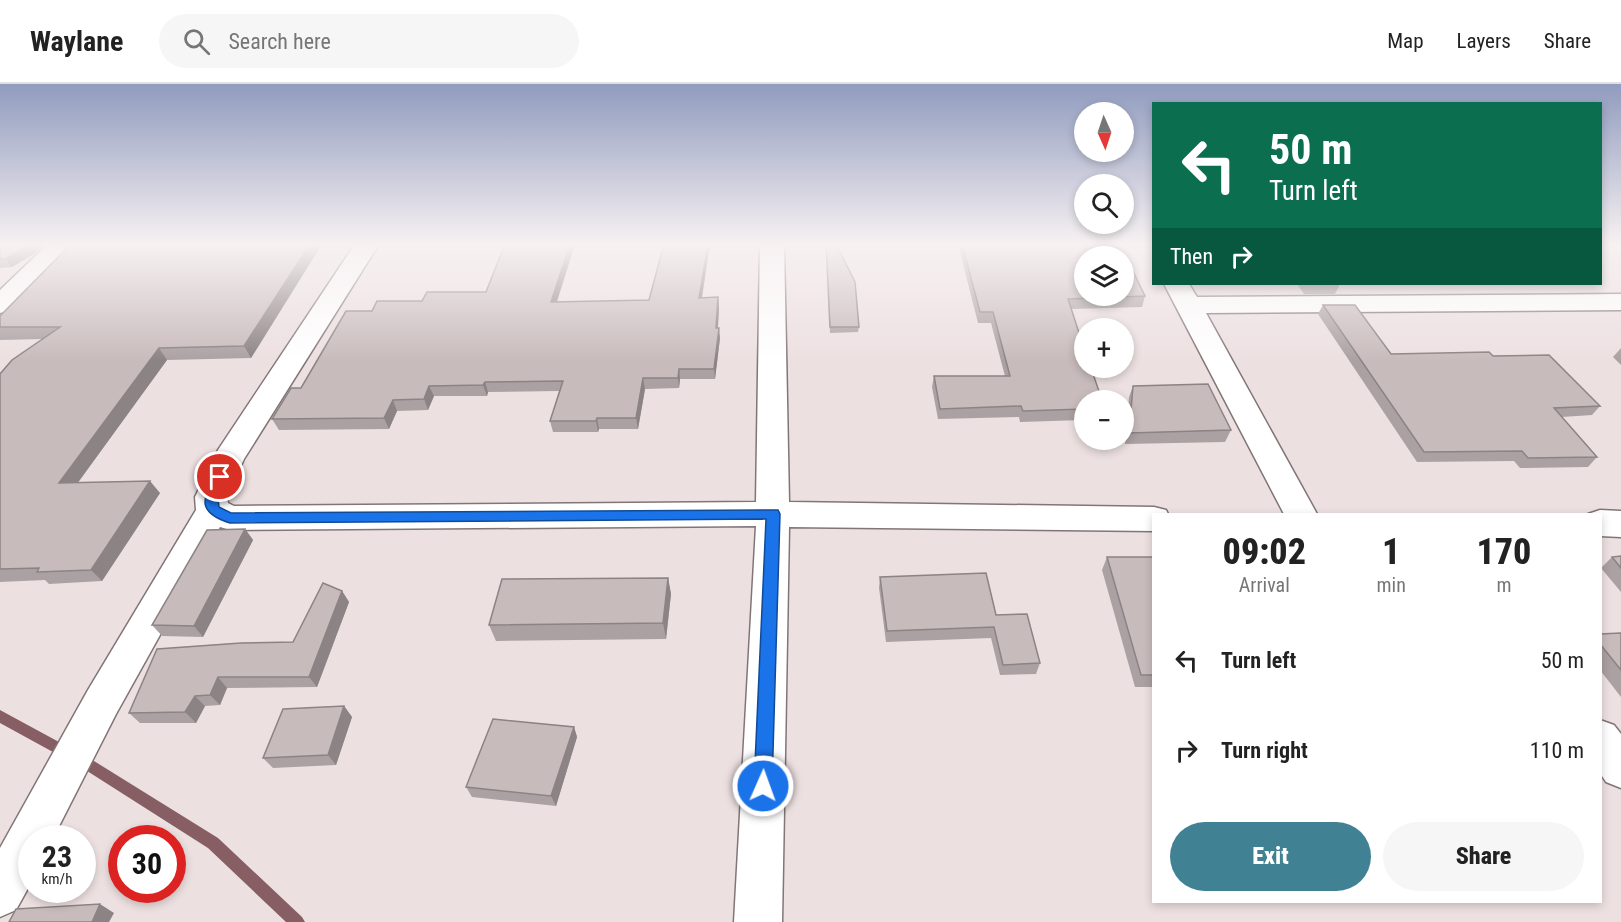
<!DOCTYPE html>
<meta charset="utf-8">
<style>
:root{--surface:#fff;--page:#f6f6f6;--text:#222;--muted:#767676;--line:#e0e0e0;--accent:#418194}
body{margin:0;font-family:"Roboto Condensed",sans-serif;background:var(--page);color:var(--text);height:100vh;display:flex;flex-direction:column;font-size:22px;white-space:nowrap}
*{box-sizing:border-box;margin:0}
p{font-size:20px;color:var(--muted)}
.icon{flex:none;width:33px;height:33px;fill:none;stroke:currentColor;stroke-width:2;stroke-linecap:round;stroke-linejoin:round}
.map{position:relative;flex:1;overflow:hidden}
.panel{position:absolute;left:1152px;top:429px;width:450px;height:390px;display:flex;flex-direction:column;background:var(--surface);border-radius:0px;box-shadow:0 3px 9px #0003}
.panel>*{flex:none}
.hud{position:absolute;left:1152px;top:18px;width:450px;height:183px;border-radius:0px;box-shadow:0 3px 9px #0003;background:#0b6e4f;color:#fff;overflow:hidden}
.needle{width:39px;rotate:177deg}
.fabs{position:absolute;left:1074px;top:18px;display:grid;gap:12px}
.fabs a{display:grid;place-items:center;width:60px;height:60px;border-radius:50%;background:var(--surface);box-shadow:0 3px 9px #0003;font-size:30px}
.speed{position:absolute;left:18px;top:741px;display:flex;gap:12px;font-size:30px;font-weight:700;text-align:center}
.speed>*{display:grid;place-content:center;width:78px;height:78px;border-radius:50%;background:var(--surface);box-shadow:0 3px 9px #0003;line-height:1}
.speed small{font-size:15px;font-weight:400}
.speed .limit{border:9px solid #d22;background:#fff;color:#111}
.pin{position:absolute;display:grid;place-items:center;width:51px;height:51px;color:#fff;margin:-26px;border:3px solid #fff;border-radius:50%;box-shadow:0 2px 6px #0007}
.me{position:absolute;width:66px;margin:-33px;rotate:2deg;stroke-linejoin:round;filter:drop-shadow(0 0 4px #0008)}
.turn{display:flex;align-items:center;gap:21px;height:126px;padding:0 18px;font-size:27px}
.turn .icon{width:78px;height:78px;stroke-width:2.5}
.turn b{display:block;font-size:42px;line-height:51px}
.then{display:flex;align-items:center;height:57px;padding:0 18px;background:#0003;gap:12px;font-size:22px}
.eta{display:flex;justify-content:space-evenly;align-items:center;height:102px;text-align:center}
.eta b{font-size:36px;font-weight:800;line-height:42px}
.primary-button{display:flex;gap:12px;margin-top:auto;padding:12px 18px}
.primary-button a{flex:1;height:69px;border-radius:36px;background:var(--accent);color:#fff;font-size:24px;font-weight:800;line-height:69px;text-align:center}
.primary-button a+a{background:var(--page);color:var(--text)}
ul{padding:0;list-style:none}
li{display:flex;align-items:center;gap:18px;height:90px;padding:0 18px}
li div{flex:1}
li b{display:block;font-size:22px}
li em{font-style:normal}
header{display:flex;align-items:center;gap:36px;box-sizing:border-box;height:84px;padding:0 30px;background:var(--surface);border-bottom:2px solid var(--line)}
header strong{font-size:28px}
nav{display:flex;gap:33px;margin-inline-start:auto;font-size:21px}
.search{width:420px;height:54px;background:var(--page);display:flex;align-items:center;gap:15px;box-sizing:border-box;padding:0 21px;border-radius:33px;color:var(--muted);font-size:22px}
.map>svg:first-child{display:block}
</style>
<header>
<strong>Waylane</strong>
<div class="search"><svg class="icon" aria-label="search" viewBox="0 0 24 24"><circle cx="10" cy="10" r="6"/><path d="M15 15l6 6"/></svg>Search here</div>
<nav><a>Map</a><a>Layers</a><a>Share</a></nav>
</header>
<div class="map">
<svg width="1621" height="838" viewBox="0 0 1621 838">
<rect width="100%" height="100%" fill="#ede0e1"/>
<g fill="none" stroke-linecap="round" stroke-linejoin="round">
<path fill="#865e63" fill-rule="evenodd" d="M0 626 94 677 218 754 302 833 305 838H286L208 764 84 685 0 639Z"/>
<defs>
<g id="minor">
<path d="M48 160H74L9 227 0 229V206Z"/>
<path d="M355 160H379L244 375 227 413 228 419 234 422 756 418 760 160H784L789 418 1154 423 1166 426 1168 430H1154V447L789 443 782 838H734L756 442 230 446 220 443 116 630 53 754H32V797L16 826 0 833V764L88 606 196 426 195 413 218 366Z"/>
<path d="M1164 200H1189L1197 213 1621 210V226L1206 229 1317 430H1284Z"/>
<path d="M1600 426 1621 427V453L1600 452V430H1588Z"/>
<path d="M1600 636 1614 641 1621 650V704L1606 698 1600 689Z"/>
</g>
</defs>
<use href="#minor" stroke="#817577" stroke-width="3"/>
<use href="#minor" fill="#fff" fill-rule="evenodd"/>
</g>
<g fill="#aca1a2">
<path d="M0 160H45L35 169 12 183 0 184Z"/>
<path d="M71 160H322L251 274 167 276 78 398 160 409 102 497 49 500 45 496 0 498V290L42 255 0 256V232Z"/>
<path d="M505 160H575L557 218 649 216 664 160H710L702 214 718 213 719 224 718 244 720 254 715 295H680L679 304 645 305 638 345H599L598 348H553L550 337 559 307 488 308 487 312H434L428 326 397 327 389 345 279 346 272 335 372 227 422 217 486 208Z"/>
<path d="M826 160 859 243 858 248 830 249Z"/>
<path d="M958 160H1098L1084 172 1145 212 1142 223 1072 225 1084 316V336L1020 338 1019 333 938 335 932 303 934 292H1005L991 239H978Z"/>
<path d="M1233 200H1340L1335 210H1304L1297 200Z"/>
<path d="M1323 221 1391 270 1493 272 1600 322 1592 331 1562 333 1597 373 1588 383 1520 384 1514 377 1417 378 1318 230Z"/>
<path d="M1621 264V281L1613 273Z"/>
<path d="M1133 302 1231 346 1225 358 1125 360 1129 313Z"/>
<path d="M245 445 253 456 203 553 162 552 152 541Z"/>
<path d="M1621 472V508L1601 484 1612 473Z"/>
<path d="M1107 473H1154V603H1135L1102 486Z"/>
<path d="M880 493 996 531 1040 579 1036 590 1000 591 991 554 886 558 879 504Z"/>
<path d="M668 494 671 510 666 555 496 557 489 541Z"/>
<path d="M342 507 349 518 317 603 227 604 220 621 205 622 196 639H140L129 629 293 558Z"/>
<path d="M1621 549V613L1600 586V550Z"/>
<path d="M344 622 352 633 336 681 273 684 263 674Z"/>
<path d="M574 643 577 653 556 722 472 713 466 703Z"/>
</g>
<g fill="#8c8384">
<path d="M29 160H45L35 169 12 183 6 175Z"/>
<path d="M310 160H322L251 274 244 262Z"/>
<path d="M570 160H575L553 229 551 218Z"/>
<path d="M708 160H710L700 224 699 214Z"/>
<path d="M718 213 719 224 717 254 719 244 720 254 715 295 714 285Z"/>
<path d="M159 264 167 276 69 411 59 399Z"/>
<path d="M679 285 680 295 679 304 678 294Z"/>
<path d="M643 294 645 305 638 345 636 334Z"/>
<path d="M485 298 488 308 487 312 483 301Z"/>
<path d="M429 302 434 312 428 326 424 315Z"/>
<path d="M393 316 397 327 389 345 384 334Z"/>
<path d="M597 334 599 345 598 348 596 337Z"/>
<path d="M150 397 160 409 102 497 91 486Z"/>
<path d="M245 445 253 456 203 553 194 542Z"/>
<path d="M668 494 671 510 666 555 663 539Z"/>
<path d="M342 507 349 518 317 603 309 593Z"/>
<path d="M218 593 227 604 220 621 210 611Z"/>
<path d="M195 612 205 622 196 639 185 628Z"/>
<path d="M344 622 352 633 336 681 328 671Z"/>
<path d="M574 643 577 653 556 722 551 712Z"/>
<path d="M100 820 114 829 109 838H92Z"/>
</g>
<g fill="#c8bbbc" stroke="#8c8384" stroke-width="1.5">
<path d="M0 160H30L6 175H0Z"/>
<path d="M71 160H310L244 262 159 264 59 399 150 397 91 486 37 488 39 484 0 485V290L12 276 60 243H0V232Z"/>
<path d="M505 160H570L551 218 649 216 664 160H708L699 214 718 213 716 244H719L714 285H679L678 294H643L636 334H597L596 337H550L563 297 485 298 483 301 429 302 424 315 393 316 384 334 272 335 291 304H301L346 227H372L377 217H422L427 208H486Z"/>
<path d="M826 160H836L855 198 859 243H830Z"/>
<path d="M962 160H1098L1103 172H1084V212H1124V179H1129L1145 212 1068 215 1084 264V284H1091L1102 316H1084V325L1023 327 1021 322 940 325 934 292H1010L993 228H980Z"/>
<path d="M1323 221H1355L1391 270 1489 268 1493 272 1549 271 1600 322 1554 324 1597 373 1528 374 1522 367 1424 368Z"/>
<path d="M1208 300 1231 346 1129 349 1133 302Z"/>
<path d="M245 445 194 542 152 541 207 446Z"/>
<path d="M1621 472V484L1612 473Z"/>
<path d="M1107 473H1154V591H1141Z"/>
<path d="M986 489 996 531 1027 530 1040 579 1003 581 994 543 887 547 880 493Z"/>
<path d="M668 494 663 539 489 541 502 495Z"/>
<path d="M323 499 342 507 309 593H218L210 611 195 612 185 628 129 629 157 565 241 559 293 558Z"/>
<path d="M1621 549V586L1600 560V550Z"/>
<path d="M344 622 328 671 263 674 283 625Z"/>
<path d="M493 635 574 643 551 712 466 703Z"/>
<path d="M100 820 92 838H9L16 825Z"/>
</g>
<linearGradient id="sky" x2="0" y2="1"><stop stop-color="#909bbe"/><stop offset="0.58" stop-color="#f7f1f2"/><stop offset="1" stop-color="#f7f1f2" stop-opacity="0"/></linearGradient>
<rect width="1621" height="277" fill="url(#sky)"/>
<path fill="#1a73e8" stroke="#114b97" stroke-width="1.5" d="M220 389 227 393 218 413 219 423 231 429 778 426 780 430 772 702 769 708 763 710 757 708 754 702 766 435 230 439C198 429 201 416 215 390Z"/>
</svg>
<div class="fabs">
<a><svg class="needle" viewBox="-14 -14 28 28"><path d="M0-13l5 13h-10z" fill="#e53935"/><path d="M0 13l5-13h-10z" fill="#767676"/></svg></a>
<a><svg class="icon" aria-label="search" viewBox="0 0 24 24"><circle cx="10" cy="10" r="6"/><path d="M15 15l6 6"/></svg></a>
<a><svg class="icon" aria-label="layers" viewBox="0 0 24 24"><path d="M12 4l9 5-9 5-9-5zM3 14l9 5 9-5"/></svg></a>
<a>+</a>
<a>−</a>
</div>
<div class="speed"><div>23<small>km/h</small></div><div class="limit">30</div></div>
<div class="pin" style="left:220px;top:393px;background:#d93025"><svg class="icon" aria-label="arrive" viewBox="0 0 24 24"><path d="M6 21V4h12l-3 4 3 4H6"/></svg></div>
<svg class="me" style="left:763px;top:702px" viewBox="-20 -20 40 40"><circle r="17" fill="#1a73e8" stroke="#fff" stroke-width="3"/><path d="M0-11L8 9 0 5-8 9z" fill="#fff"/></svg>
<div class="hud">
<div class="turn"><svg class="icon" aria-label="left" viewBox="0 0 24 24"><path d="M17 20v-9H6M10 6l-5 5 5 5"/></svg><div><b>50 m</b>Turn left</div></div>
<div class="then">Then<svg class="icon" aria-label="right" viewBox="0 0 24 24"><path d="M7 20v-9h11M14 6l5 5-5 5"/></svg></div>
</div>
<section class="panel">
<div class="eta">
<div><b>09:02</b><p>Arrival</p></div>
<div><b>1</b><p>min</p></div>
<div><b>170</b><p>m</p></div>
</div>
<ul>
<li><svg class="icon" aria-label="left" viewBox="0 0 24 24"><path d="M17 20v-9H6M10 6l-5 5 5 5"/></svg><div><b>Turn left</b></div><em>50 m</em></li>
<li><svg class="icon" aria-label="right" viewBox="0 0 24 24"><path d="M7 20v-9h11M14 6l5 5-5 5"/></svg><div><b>Turn right</b></div><em>110 m</em></li>
</ul>
<div class="primary-button"><a>Exit</a><a>Share</a></div>
</section>
</div>
